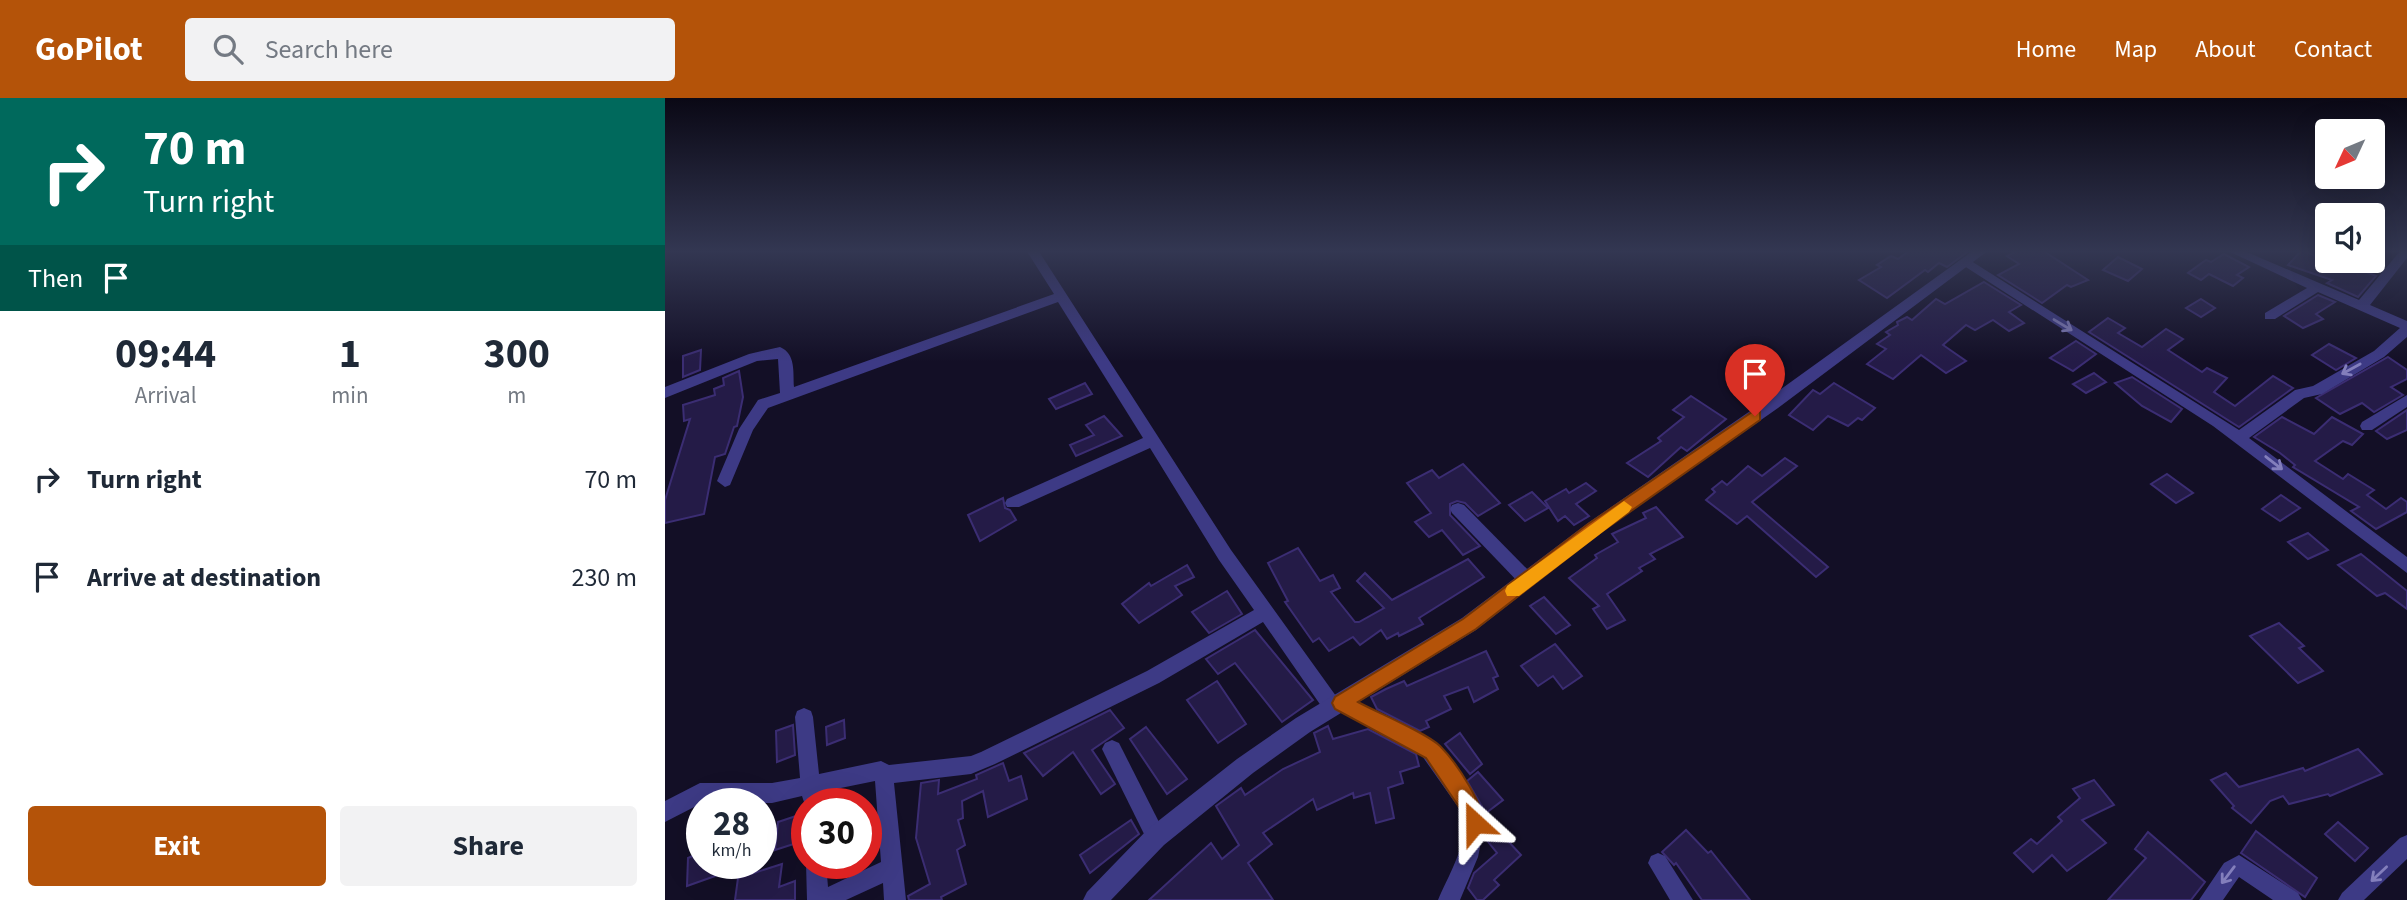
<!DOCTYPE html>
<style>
:root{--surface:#fff;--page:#f2f2f3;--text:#1f2937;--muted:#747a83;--accent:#b45309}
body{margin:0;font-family:"Source Sans 3",sans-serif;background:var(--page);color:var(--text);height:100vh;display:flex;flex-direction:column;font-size:26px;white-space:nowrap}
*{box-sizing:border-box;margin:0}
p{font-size:23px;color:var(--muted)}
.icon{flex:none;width:38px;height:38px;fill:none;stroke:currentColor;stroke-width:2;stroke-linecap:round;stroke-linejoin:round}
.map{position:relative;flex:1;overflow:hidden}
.details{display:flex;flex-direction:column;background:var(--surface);width:665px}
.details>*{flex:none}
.guide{background:#00695c;color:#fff;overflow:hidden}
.needle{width:46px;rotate:226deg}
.fabs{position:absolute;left:1650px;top:21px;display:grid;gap:14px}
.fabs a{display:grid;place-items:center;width:70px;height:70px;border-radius:7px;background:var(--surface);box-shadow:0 7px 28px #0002;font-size:35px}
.speed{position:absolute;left:21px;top:690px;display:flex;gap:14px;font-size:35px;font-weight:700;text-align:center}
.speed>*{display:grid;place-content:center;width:91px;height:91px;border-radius:50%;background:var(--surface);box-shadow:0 7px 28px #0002;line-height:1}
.speed small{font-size:18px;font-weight:400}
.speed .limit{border:10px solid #d22;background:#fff;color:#111}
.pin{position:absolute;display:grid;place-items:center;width:60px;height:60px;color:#fff;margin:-72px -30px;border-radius:50% 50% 50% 0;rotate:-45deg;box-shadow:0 0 7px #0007}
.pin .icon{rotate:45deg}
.me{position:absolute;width:77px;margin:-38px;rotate:336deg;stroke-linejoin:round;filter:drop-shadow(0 0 5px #0008)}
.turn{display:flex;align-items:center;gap:24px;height:147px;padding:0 28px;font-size:32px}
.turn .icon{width:91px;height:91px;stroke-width:2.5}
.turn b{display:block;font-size:49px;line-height:60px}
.then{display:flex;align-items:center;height:66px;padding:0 28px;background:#0003;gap:14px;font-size:26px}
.eta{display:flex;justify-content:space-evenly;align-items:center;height:119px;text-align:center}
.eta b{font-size:42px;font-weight:700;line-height:49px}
.action{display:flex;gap:14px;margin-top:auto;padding:14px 28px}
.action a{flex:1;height:80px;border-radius:7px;background:var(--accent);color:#fff;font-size:28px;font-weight:700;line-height:80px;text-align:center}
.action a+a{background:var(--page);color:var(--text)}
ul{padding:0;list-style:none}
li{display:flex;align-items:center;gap:21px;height:98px;padding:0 28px}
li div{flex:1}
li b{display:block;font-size:26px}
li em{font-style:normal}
header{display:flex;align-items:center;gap:42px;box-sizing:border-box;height:98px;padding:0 35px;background:var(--accent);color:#fff}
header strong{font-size:33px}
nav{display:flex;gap:38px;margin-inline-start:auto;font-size:24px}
.search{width:490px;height:63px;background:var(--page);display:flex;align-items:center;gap:18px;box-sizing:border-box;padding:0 24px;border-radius:7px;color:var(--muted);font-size:26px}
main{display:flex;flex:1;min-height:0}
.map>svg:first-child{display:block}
</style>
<header>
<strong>GoPilot</strong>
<div class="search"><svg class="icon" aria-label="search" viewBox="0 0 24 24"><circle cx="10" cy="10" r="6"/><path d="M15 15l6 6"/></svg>Search here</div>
<nav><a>Home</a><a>Map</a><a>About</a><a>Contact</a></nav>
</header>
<main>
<section class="details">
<div class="guide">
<div class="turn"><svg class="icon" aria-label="right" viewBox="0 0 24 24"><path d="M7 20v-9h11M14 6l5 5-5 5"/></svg><div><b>70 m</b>Turn right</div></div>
<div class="then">Then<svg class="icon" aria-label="arrive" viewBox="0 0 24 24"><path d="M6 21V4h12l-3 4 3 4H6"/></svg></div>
</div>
<div class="eta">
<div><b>09:44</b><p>Arrival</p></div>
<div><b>1</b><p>min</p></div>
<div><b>300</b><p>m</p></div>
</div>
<ul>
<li><svg class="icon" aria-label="right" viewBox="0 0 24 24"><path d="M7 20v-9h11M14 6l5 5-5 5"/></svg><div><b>Turn right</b></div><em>70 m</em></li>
<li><svg class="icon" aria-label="arrive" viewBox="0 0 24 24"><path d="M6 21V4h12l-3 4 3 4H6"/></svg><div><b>Arrive at destination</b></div><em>230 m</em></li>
</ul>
<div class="action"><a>Exit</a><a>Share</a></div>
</section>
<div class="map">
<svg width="1742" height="802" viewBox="0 0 1742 802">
<rect width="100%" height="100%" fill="#130f26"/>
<g fill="#241b47" stroke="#3b2d73" stroke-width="2">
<path d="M1245 152H1305L1282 169 1274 165 1263 174 1260 172 1222 200 1194 182 1216 169 1212 167 1226 158 1233 161Z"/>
<path d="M1354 152H1377L1423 182 1406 189 1402 187 1377 205 1333 177 1354 166 1342 158Z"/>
<path d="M1637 152 1680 171 1685 167 1711 178 1693 199 1662 185 1667 182 1623 167Z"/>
<path d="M1559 156 1584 169 1572 177 1578 180 1568 188 1544 176 1536 182 1523 175 1541 162 1546 164Z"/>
<path d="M1453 159 1477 171 1463 183 1438 172Z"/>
<path d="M1319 184 1356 207 1344 214 1359 225 1344 233 1328 222 1310 232 1301 227 1278 247 1301 263 1281 275 1256 257 1228 281 1202 266 1221 251 1212 246 1225 237 1221 234 1233 227 1232 224 1242 219 1247 222 1271 201 1280 206Z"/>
<path d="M1653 197 1670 204 1651 216 1658 221 1638 230 1619 218Z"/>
<path d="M1536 201 1550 210 1536 219 1521 210Z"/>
<path d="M1443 220 1460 230 1453 235 1477 249 1501 231 1518 241 1503 252 1537 274 1542 270 1562 280 1549 294 1570 308 1608 278 1628 290 1574 329 1424 234Z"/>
<path d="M1411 243 1431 256 1408 273 1385 260Z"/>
<path d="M1664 246 1691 260 1671 272 1647 257Z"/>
<path d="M36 252 35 272 18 279V258Z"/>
<path d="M1723 259 1742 272V281L1726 289 1738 297 1709 314 1697 305 1675 316 1651 300Z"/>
<path d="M74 273 78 299 72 328 69 329 60 356 50 359 39 416 0 425V402L25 321 19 323 18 307 50 297 49 291 59 287 58 280Z"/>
<path d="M1429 275 1441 284 1421 295 1408 286Z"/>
<path d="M1467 279 1517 311 1506 324 1477 308 1450 285Z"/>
<path d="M420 285 427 296 391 311 384 301Z"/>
<path d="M1169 285 1210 310 1197 322 1193 320 1183 328 1163 318 1148 332 1124 317 1148 292 1155 296Z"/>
<path d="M1026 298 1061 321 1022 353 1016 349 983 379 962 365 996 343 993 340 1019 319 1008 312Z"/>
<path d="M1742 312V332L1722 341 1711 333Z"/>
<path d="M439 318 457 338 411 358 405 347 429 337 421 327Z"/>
<path d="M1617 319 1649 336 1667 319 1698 336 1687 347 1678 343 1650 363 1678 381 1683 376 1709 392 1702 397 1721 411 1736 400 1742 404V414L1711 431 1686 413 1694 409 1628 369 1630 367 1615 355 1589 339Z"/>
<path d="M1120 360 1132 368 1087 404 1163 469 1151 479 1082 418 1072 426 1041 402 1050 394 1047 391 1057 383 1062 387 1083 368 1097 378Z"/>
<path d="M798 366 835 405 813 418 800 405 792 403 785 406V417L815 448 798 457 777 432 764 439 750 424 766 415 742 385 767 372 774 380Z"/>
<path d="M1502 376 1528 395 1511 405 1486 386Z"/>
<path d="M921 385 931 393 911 406 924 418 909 427 900 418 893 423 880 403 901 391 904 395Z"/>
<path d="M867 394 883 410 860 423 844 407Z"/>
<path d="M1616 397 1635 410 1615 423 1597 411Z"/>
<path d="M338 400 340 410 345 412 351 422 315 443 303 417Z"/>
<path d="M991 409 1018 439 985 456 990 461 974 470 977 473 942 496 960 522 942 531 928 511 934 508 904 480 932 460 930 457 953 444 947 436 981 420 978 415Z"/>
<path d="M1643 435 1663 452 1643 461 1623 444Z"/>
<path d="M633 450 655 483 668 477 675 490 666 494 690 524H694L719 510 692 483 700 475 727 502 803 461 819 479 754 520 758 526 734 538 733 535 722 541 716 532 695 547 688 539 664 553 654 540 648 544 620 504 623 503 603 465Z"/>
<path d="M1696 456 1742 493V511L1720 495 1712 498 1673 467Z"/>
<path d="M522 467 529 479 510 488 517 497 474 525 457 506 484 485 486 488Z"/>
<path d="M562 493 577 516 544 535 527 514Z"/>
<path d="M879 499 905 527 891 536 865 508Z"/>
<path d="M1614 525 1639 548 1634 550 1658 573 1633 585 1585 538Z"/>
<path d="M590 532 648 602 617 624 570 565 553 576 541 561Z"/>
<path d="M890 546 917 578 898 591 888 578 873 588 856 568Z"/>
<path d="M821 553 833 578 828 580 833 591 809 604 803 589 779 598 786 611 761 623 764 629 755 633 712 611 706 599 721 591 739 583 742 588Z"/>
<path d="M552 583 581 626 553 645 522 602Z"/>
<path d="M445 612 459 630 427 652 450 686 436 696 408 654 378 678 359 655Z"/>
<path d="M179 622 180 640 162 647 161 629Z"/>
<path d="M128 627 130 657 112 664 111 633Z"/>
<path d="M663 628 668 641 703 631 751 656 754 668 735 674 738 685 723 690 729 720 711 725 705 695 689 700 688 695 652 712 648 701 598 735 607 746 583 765 608 802H484L546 745 557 761 574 747 551 708 576 690 580 697 618 671 655 654 649 635Z"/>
<path d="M481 629 522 681 502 696 465 641Z"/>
<path d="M795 635 817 666 805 676 780 646Z"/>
<path d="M1693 651 1717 676 1665 698 1663 696 1624 706 1618 698 1605 703 1586 725 1567 710 1569 708 1546 682 1561 675 1574 689 1638 670 1640 673Z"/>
<path d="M338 665 344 683 356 678 362 701 323 719 318 693 297 703 298 720 293 722 300 747 292 752 301 786 276 799 277 802H244L243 798 265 786 251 740 256 685 274 682 273 696 312 681 311 677Z"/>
<path d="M813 674 838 702 821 715 802 683Z"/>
<path d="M1429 682 1449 707 1417 722 1441 745 1402 773 1387 757 1368 774 1349 755 1366 741 1372 746 1397 723 1393 719 1415 700 1408 691Z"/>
<path d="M140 715 138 743 110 752 113 724Z"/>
<path d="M210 717 212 751 201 756V721Z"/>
<path d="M466 722 474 736 425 775 415 757Z"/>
<path d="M1673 724 1703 750 1690 763 1660 736Z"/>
<path d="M829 728 856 757 829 782 834 787 818 802H812L803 790 809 775 832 755 820 740Z"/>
<path d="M1021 732 1043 755 1046 753 1085 802H1037L1011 765 1009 767 997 754Z"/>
<path d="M1591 733 1652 780 1640 799 1576 755Z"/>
<path d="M1483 734 1540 784 1526 802H1443L1481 760 1470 751Z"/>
<path d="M37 754V765L84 766 22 788 23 760Z"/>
<path d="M117 766 114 789 130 783V802H70L73 780Z"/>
</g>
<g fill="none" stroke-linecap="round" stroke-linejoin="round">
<g fill="#3d3a85" fill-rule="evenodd">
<path d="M361 152H373L566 452 671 598 676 597 683 599 769 643 814 705 820 725 813 759 795 802H773C784 776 804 745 798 716L755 655 675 614 668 617 661 615 598 524 494 585 330 666 306 676 229 685 241 802H219L218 785 181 802H142L141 765 142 762V765H161L163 789 216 764 210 683 156 694 157 705H142V713L137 698 107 705H37L0 724V703L35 685H107L135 680 130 619 132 613 139 610 146 613 148 619 154 676 216 663 224 667 306 658 316 654 482 573 589 512 554 462 485 350 354 409H342L340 405 342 401 478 340 393 204 103 310 88 332 65 387 60 389 52 383 74 331 93 302 115 295 113 261 92 263 0 300V289L84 256 115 249C131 256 128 274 129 289L389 196Z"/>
<path d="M1561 152H1577L1694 202 1736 152H1742V160L1705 207 1742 223V239L1719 259 1657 296 1639 300 1584 340 1742 459V475L1548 328 1293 164 1299 160 1303 161 1574 332 1630 292 1648 288 1709 253 1735 230 1653 194 1610 221H1600V215L1642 190Z"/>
<path d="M1742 297V309L1707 332H1697L1695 328 1697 324Z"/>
<path d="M793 405 799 407 868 477 870 482 868 487 862 489 856 487 787 415 785 411 787 407Z"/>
<path d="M447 642 454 645 498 732 501 739 498 746 491 749 484 746 437 651 440 645Z"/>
<path d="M1742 737V761L1699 802H1673L1677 795 1735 740Z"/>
<path d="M993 755 1000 758 1028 802H1005L983 765 986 758Z"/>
<path d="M1574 757 1633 795 1637 802H1608L1574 779 1558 802H1534L1559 765Z"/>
</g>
<path fill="#3d3a85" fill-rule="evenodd" d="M1309 152H1324L1113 310 935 435 811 532 645 634 588 675 499 747 446 802H418L422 794 483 731 572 661 631 620 797 520 923 425 1101 302Z"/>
</g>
<defs><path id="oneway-shaft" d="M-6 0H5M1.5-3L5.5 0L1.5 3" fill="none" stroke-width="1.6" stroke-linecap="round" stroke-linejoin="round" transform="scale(1.75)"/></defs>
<g stroke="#837fbc">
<use href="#oneway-shaft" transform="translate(1398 227) rotate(31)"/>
<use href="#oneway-shaft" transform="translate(1686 271) rotate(151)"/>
<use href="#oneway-shaft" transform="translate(1609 365) rotate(38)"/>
<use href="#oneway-shaft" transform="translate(1714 776) rotate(137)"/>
<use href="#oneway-shaft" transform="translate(1563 777) rotate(127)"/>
</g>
<linearGradient id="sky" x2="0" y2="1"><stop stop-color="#0a0815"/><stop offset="0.58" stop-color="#333752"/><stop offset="1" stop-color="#333752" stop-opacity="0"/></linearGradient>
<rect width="1742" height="264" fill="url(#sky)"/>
<path fill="#b45309" stroke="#753606" stroke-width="2" d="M1090 312 1095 314V322L935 435 811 531 693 604C713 615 760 634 775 648 790 663 825 713 817 732L810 735 802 732 798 715 761 660 670 611 667 605 670 599 798 521 923 426Z"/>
<path fill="#f59e0b" d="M959 403 967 409 964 414 854 498H842L840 493 842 488Z"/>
</svg>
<div class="fabs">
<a><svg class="needle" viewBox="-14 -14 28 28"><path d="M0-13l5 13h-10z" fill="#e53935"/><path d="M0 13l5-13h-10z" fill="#747a83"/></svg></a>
<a><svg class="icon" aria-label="sound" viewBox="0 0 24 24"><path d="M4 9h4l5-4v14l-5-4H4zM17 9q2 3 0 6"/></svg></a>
</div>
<div class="speed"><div>28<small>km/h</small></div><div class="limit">30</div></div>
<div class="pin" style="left:1090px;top:318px;background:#d93025"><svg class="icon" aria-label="arrive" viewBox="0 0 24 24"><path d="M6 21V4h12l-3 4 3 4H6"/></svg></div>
<svg class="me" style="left:810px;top:725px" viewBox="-20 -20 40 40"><path d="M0-17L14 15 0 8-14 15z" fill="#b45309" stroke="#fff" stroke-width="4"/></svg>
</div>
</main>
